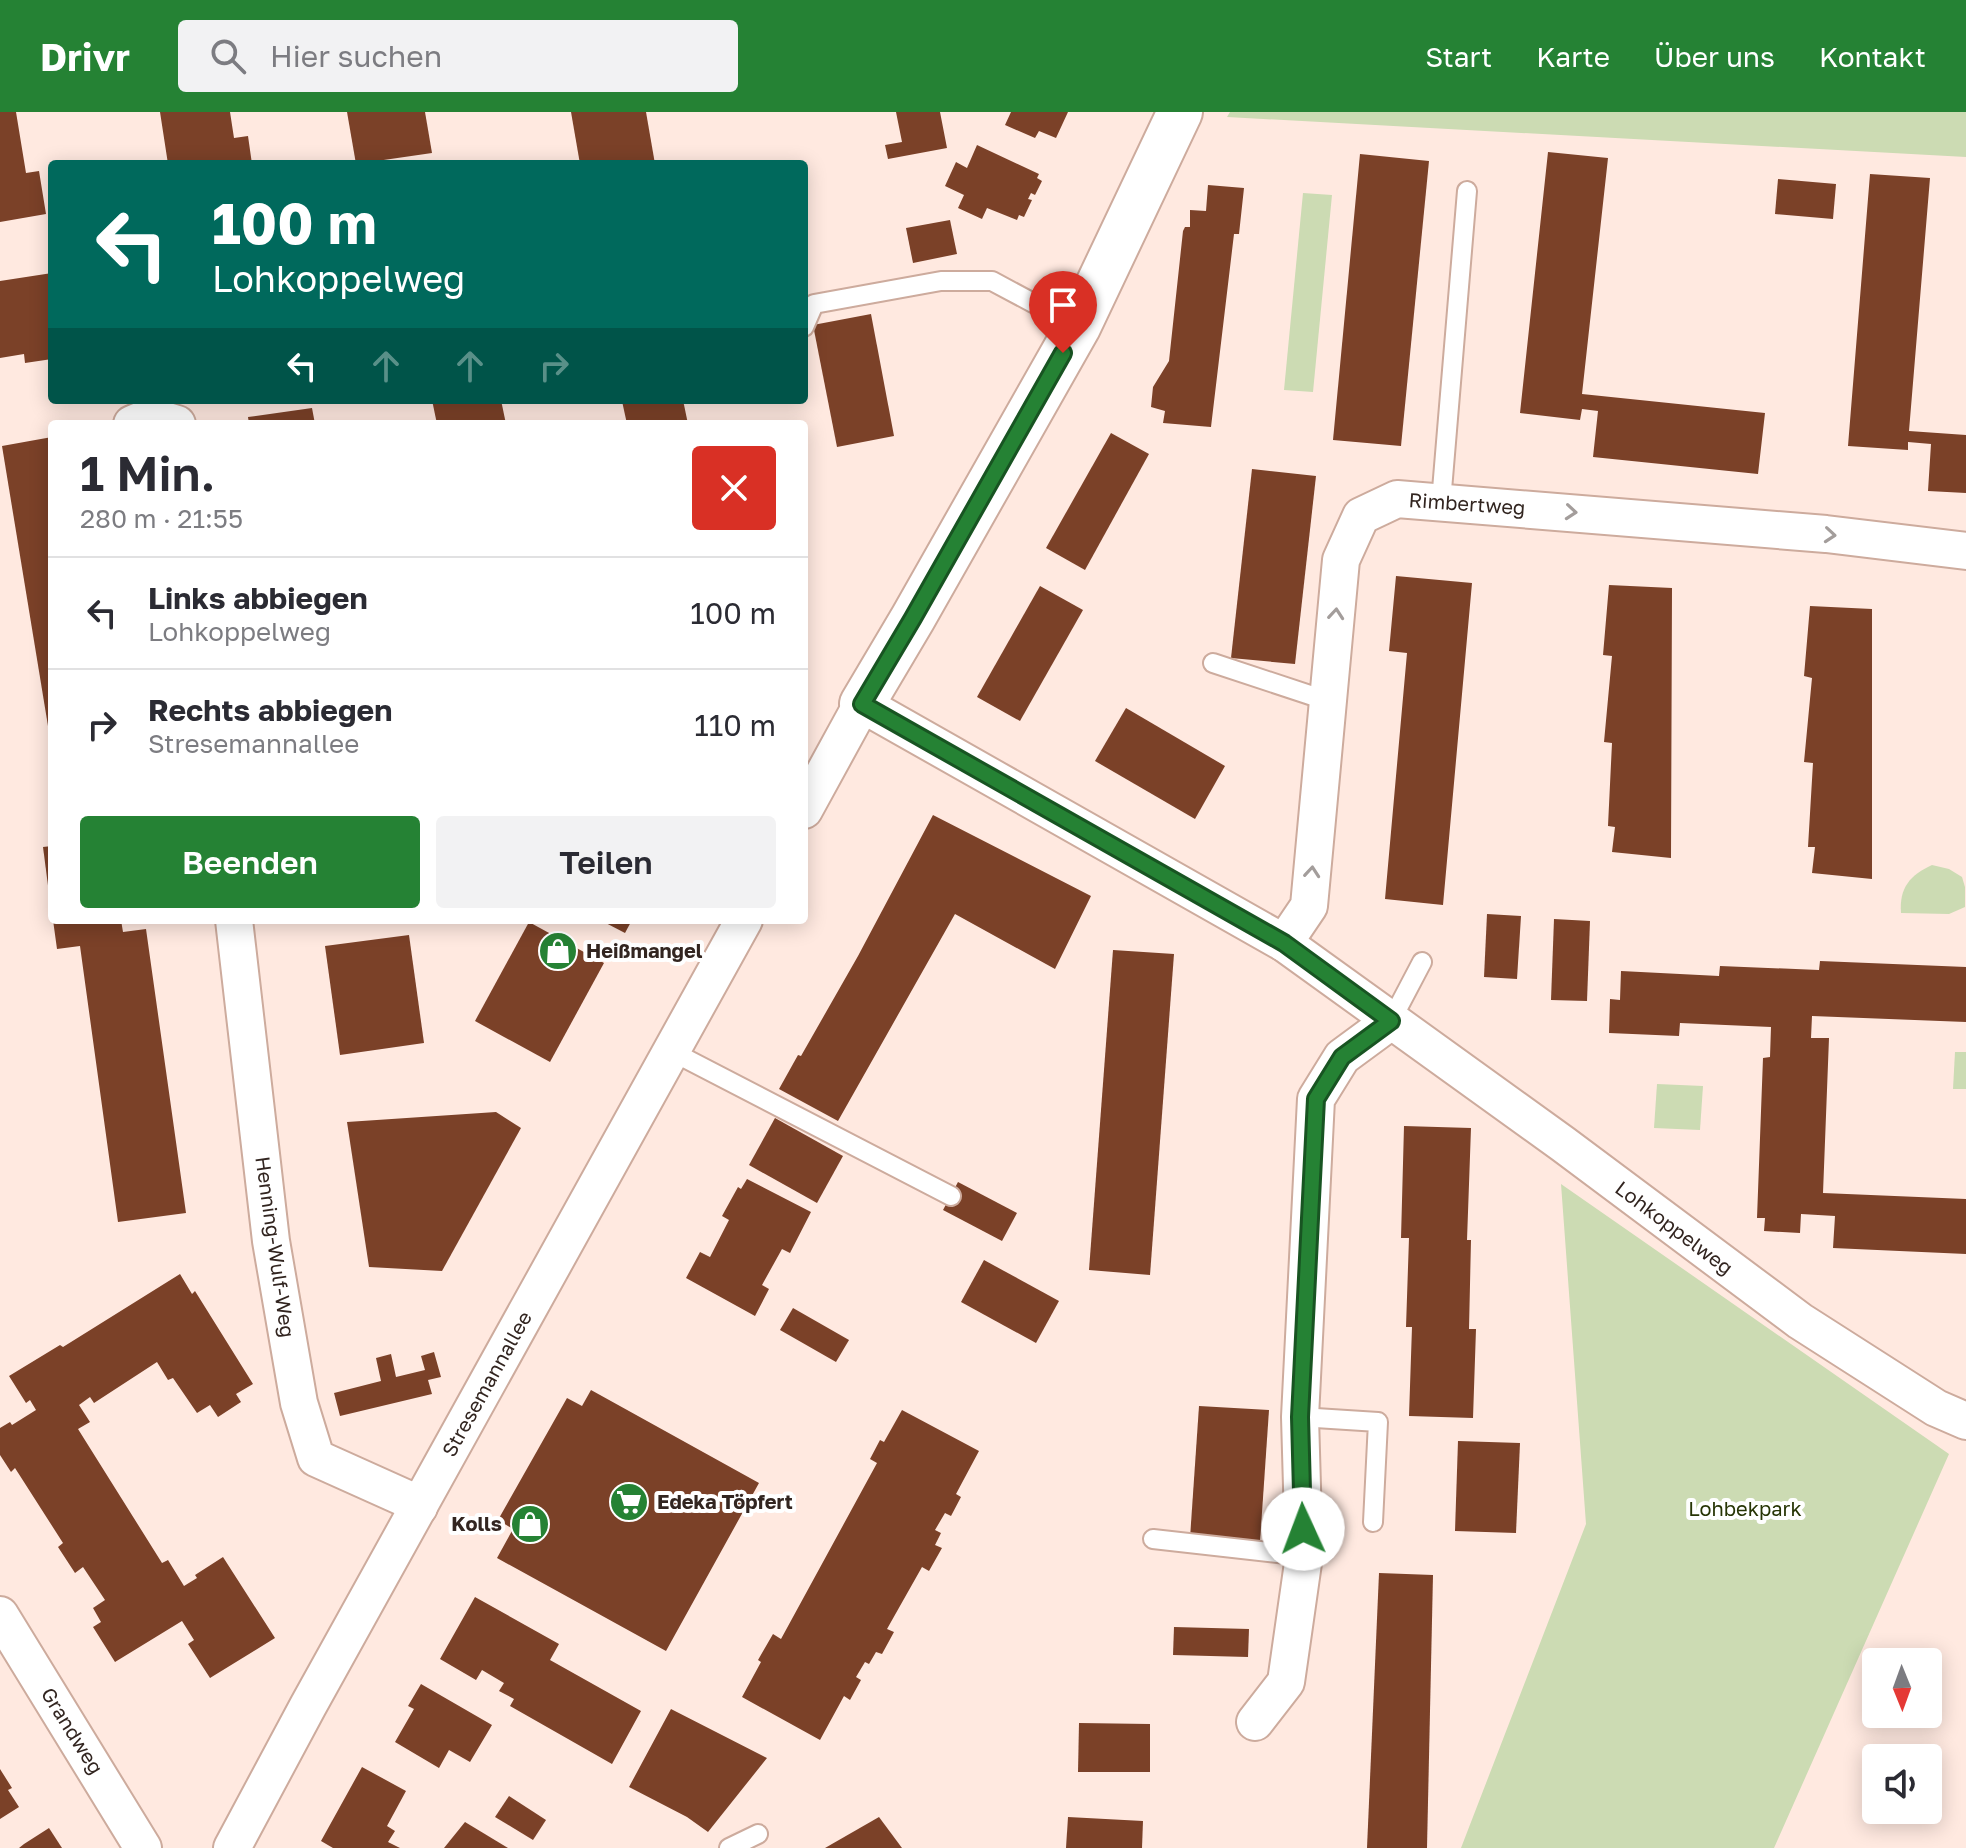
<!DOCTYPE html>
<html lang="de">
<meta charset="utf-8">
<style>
:root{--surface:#fff;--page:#f2f2f3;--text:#2b2b33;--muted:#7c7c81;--line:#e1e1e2;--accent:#258234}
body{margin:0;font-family:"Golos Text",sans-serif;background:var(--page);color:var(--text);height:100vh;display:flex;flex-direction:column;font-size:30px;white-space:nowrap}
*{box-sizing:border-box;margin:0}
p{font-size:26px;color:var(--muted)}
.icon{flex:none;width:44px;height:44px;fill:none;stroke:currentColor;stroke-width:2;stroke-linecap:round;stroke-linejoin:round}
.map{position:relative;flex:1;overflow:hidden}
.side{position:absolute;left:48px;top:308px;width:760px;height:504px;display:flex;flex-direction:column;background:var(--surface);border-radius:8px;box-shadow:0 4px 20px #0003}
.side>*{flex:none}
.hud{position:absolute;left:48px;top:48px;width:760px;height:244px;border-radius:8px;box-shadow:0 4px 20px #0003;background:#00695c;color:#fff;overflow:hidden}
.needle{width:52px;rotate:179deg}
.tools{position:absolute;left:1862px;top:1536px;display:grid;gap:16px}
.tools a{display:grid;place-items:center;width:80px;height:80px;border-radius:8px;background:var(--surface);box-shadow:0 4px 20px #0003;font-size:40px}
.pin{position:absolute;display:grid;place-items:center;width:68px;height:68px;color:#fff;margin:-82px -34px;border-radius:50% 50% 50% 0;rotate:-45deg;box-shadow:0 0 8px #0007}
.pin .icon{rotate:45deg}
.me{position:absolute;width:88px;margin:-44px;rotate:358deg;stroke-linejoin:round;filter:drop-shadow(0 0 6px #0008)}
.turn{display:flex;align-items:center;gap:28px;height:168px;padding:0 32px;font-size:36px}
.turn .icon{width:104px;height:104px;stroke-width:2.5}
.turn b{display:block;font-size:56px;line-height:68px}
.lanes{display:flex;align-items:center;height:76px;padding:0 32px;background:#0003;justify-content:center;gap:40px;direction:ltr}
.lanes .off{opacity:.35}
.round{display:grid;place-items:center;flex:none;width:84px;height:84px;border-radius:8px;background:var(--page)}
.overview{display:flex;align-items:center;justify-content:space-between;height:136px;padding:0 32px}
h1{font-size:48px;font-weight:600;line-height:60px}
.cta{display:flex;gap:16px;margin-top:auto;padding:16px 32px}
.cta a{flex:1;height:92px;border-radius:8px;background:var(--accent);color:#fff;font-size:32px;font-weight:600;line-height:92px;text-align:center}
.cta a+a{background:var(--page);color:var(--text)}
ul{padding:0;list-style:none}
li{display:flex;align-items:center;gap:24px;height:112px;padding:0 32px;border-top:2px solid var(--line)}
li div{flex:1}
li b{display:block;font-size:30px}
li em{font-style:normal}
header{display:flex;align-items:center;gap:48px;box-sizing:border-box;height:112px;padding:0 40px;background:var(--accent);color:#fff}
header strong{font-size:38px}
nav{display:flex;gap:44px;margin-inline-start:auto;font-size:28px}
.search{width:560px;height:72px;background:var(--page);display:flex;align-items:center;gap:20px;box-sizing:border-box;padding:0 28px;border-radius:8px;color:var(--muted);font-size:30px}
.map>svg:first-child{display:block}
</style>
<header>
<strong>Drivr</strong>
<div class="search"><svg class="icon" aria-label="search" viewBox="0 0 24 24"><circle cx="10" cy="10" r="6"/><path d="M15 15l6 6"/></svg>Hier suchen</div>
<nav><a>Start</a><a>Karte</a><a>Über uns</a><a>Kontakt</a></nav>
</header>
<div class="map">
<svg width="1966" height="1736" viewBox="0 0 1966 1736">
<rect width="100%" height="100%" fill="#ffe9e0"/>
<g fill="#ccdbb3">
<path d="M1230 0H1966V45L1227 5Z"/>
<path d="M1303 81 1332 83 1313 280 1284 278Z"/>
<path d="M1932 753 1949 757 1962 765 1965 775V795L1949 802 1901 801C1899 776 1910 763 1932 753Z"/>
<path d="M1955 940H1966V977H1953Z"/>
<path d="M1657 972 1703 974 1700 1018 1654 1016Z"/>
<path d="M1561 1072 1949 1342 1774 1736H1461L1586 1412Z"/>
</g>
<g fill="#7b4128">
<path d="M0 0H16L26 61 39 59 46 102 0 110Z"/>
<path d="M160 0H230L234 26 248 24 252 52H168Z"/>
<path d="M347 0H425L432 41 356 52Z"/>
<path d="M571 0H646L655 52H580Z"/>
<path d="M896 0H940L947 36 888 47 885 33 902 30Z"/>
<path d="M1011 0H1068L1056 26 1039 19 1035 26 1005 13Z"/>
<path d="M977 33 1039 62 1037 66 1042 69 1035 83 1031 81 1028 87 1032 88 1024 105 1019 103 1017 108 987 96 982 107 958 96 964 83 945 74 956 50 967 56Z"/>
<path d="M1548 40 1608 46 1582 282 1765 301 1758 362 1593 345 1598 299 1582 297 1580 308 1520 301Z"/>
<path d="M1360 42 1429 49 1401 334 1333 328Z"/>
<path d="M1870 62 1930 66 1909 319 1966 323V381L1928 379 1931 332 1908 330V338L1848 334Z"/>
<path d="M1778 67 1836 72 1833 107 1775 102Z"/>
<path d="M1208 73 1244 76 1239 122H1234L1211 315 1163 311 1165 299 1151 295 1153 275 1169 249 1183 119 1185 115H1190V98L1206 99Z"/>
<path d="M950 108 957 142 913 151 906 116Z"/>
<path d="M52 161V247L25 251 24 242 0 246V169Z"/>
<path d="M871 202 894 324 837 335 813 213Z"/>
<path d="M432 288H501L506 312H437Z"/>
<path d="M629 288H683L688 312H627L622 289Z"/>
<path d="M312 296 315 312H249L248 305Z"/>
<path d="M1111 321 1149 342 1085 458 1046 436Z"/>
<path d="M52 325V613L48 614 2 334Z"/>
<path d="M1252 357 1316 364 1295 552 1231 546Z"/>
<path d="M1396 464 1472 471 1443 793 1385 787 1407 541 1389 539Z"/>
<path d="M1609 473 1672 476 1671 746 1612 740 1615 715 1608 714 1612 631 1604 630 1612 544 1603 543Z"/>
<path d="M1040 474 1083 498 1020 609 977 585Z"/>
<path d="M1810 494 1872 497V767L1812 761 1815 735H1808L1813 651 1804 650 1812 566 1804 564Z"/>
<path d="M1126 596 1225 654 1195 707 1095 649Z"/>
<path d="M933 703 1091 784 1055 857 955 802 838 1009 779 977 798 943 801 944 858 844Z"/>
<path d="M52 734V789H50L43 735Z"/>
<path d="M1487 802 1521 804 1517 867 1484 865Z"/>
<path d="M1554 807 1590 809 1587 889 1551 888Z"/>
<path d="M53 808H121L123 820 146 817 186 1101 118 1110 80 834 57 837Z"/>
<path d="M600 808H632L625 821Z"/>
<path d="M529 810 604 851 550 950 475 909Z"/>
<path d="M409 823 424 931 340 943 325 834Z"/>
<path d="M1113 838 1174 842 1150 1163 1089 1158Z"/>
<path d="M1820 849 1966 855V910L1812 904 1811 926H1829L1823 1081 1966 1087V1142L1833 1136 1835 1104 1801 1102 1800 1121 1764 1119 1765 1106H1757L1763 946 1770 945 1771 915 1680 911 1679 924 1609 921 1610 887 1620 888 1621 859 1719 864 1720 854 1819 858Z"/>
<path d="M496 1000 521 1016 442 1159 369 1155 347 1010Z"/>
<path d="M775 1006 843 1044 817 1091 749 1053Z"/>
<path d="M1404 1014 1471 1016 1467 1128H1471L1469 1217H1476L1473 1306 1409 1304 1412 1215H1406L1409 1126H1401Z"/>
<path d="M747 1067 811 1100 790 1141 782 1137 762 1173 769 1177 755 1204 686 1166 700 1140 710 1145 729 1108 722 1104 738 1075 741 1077Z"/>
<path d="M958 1070 1017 1101 1002 1129 943 1098Z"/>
<path d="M984 1148 1059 1189 1036 1231 961 1190Z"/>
<path d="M180 1162 192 1182 195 1179 253 1272 236 1282 241 1290 218 1305 210 1293 197 1301 173 1266 168 1268 157 1250 94 1291 90 1285 79 1293 90 1310 78 1317 162 1451 168 1448 184 1474 197 1466 195 1463 223 1445 275 1526 210 1566 188 1532 194 1528 182 1509 115 1550 93 1515 101 1510 93 1496 105 1488 83 1455 75 1461 58 1435 63 1431 15 1356 11 1360 0 1343V1316L10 1310 12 1313 36 1298 30 1288 26 1291 9 1264 60 1233 63 1235Z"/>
<path d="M793 1196 849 1228 836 1250 780 1218Z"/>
<path d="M434 1240 441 1265 428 1268 432 1282 340 1304 334 1281 381 1269 376 1246 391 1242 396 1265 425 1258 421 1244Z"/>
<path d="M591 1278 759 1371 666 1539 497 1446 513 1417 498 1408 567 1286 582 1294Z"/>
<path d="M1199 1294 1269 1298 1260 1430 1190 1426Z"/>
<path d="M902 1298 979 1339 956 1382 961 1385 951 1404 945 1401 935 1418 941 1421 935 1433 942 1436 929 1459 922 1455 887 1517 894 1520 882 1542 876 1540 869 1552 865 1550 856 1565 861 1568 850 1588 844 1584 820 1628 742 1585 761 1550 758 1548 773 1522 781 1527 877 1351 870 1347 880 1328 884 1330Z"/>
<path d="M1458 1329 1520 1331 1516 1421 1455 1419Z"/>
<path d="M1379 1461 1433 1463 1427 1736H1367Z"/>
<path d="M475 1485 559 1532 550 1548 641 1599 612 1652 510 1594 514 1587 499 1579 504 1571 482 1558 476 1568 440 1547Z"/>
<path d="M1174 1515 1249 1517 1248 1545 1173 1543Z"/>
<path d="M421 1572 492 1613 470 1650 449 1638 439 1656 395 1630 414 1597 408 1594Z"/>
<path d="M671 1597 767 1646 708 1720 687 1705 629 1675Z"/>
<path d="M1079 1611 1150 1612V1660H1078Z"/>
<path d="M362 1655 406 1679 387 1714 395 1719 388 1730 400 1736H333L321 1729Z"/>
<path d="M0 1657 12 1676 8 1678 19 1695 0 1707Z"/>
<path d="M509 1684 546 1708 533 1728 495 1705Z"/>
<path d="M879 1705 902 1736H825Z"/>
<path d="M1068 1705 1143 1709 1142 1736H1066Z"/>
<path d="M465 1710 508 1736H444Z"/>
<path d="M49 1716 62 1736H19L24 1732Z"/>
</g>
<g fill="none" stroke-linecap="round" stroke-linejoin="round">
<defs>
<g id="service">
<path d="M804 215 814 192 941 169H992L1078 215"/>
<path d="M1441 390 1467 79"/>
<path d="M1213 551 1328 589"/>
<path d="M1391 909 1422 850"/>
<path d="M671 939 951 1084"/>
<path d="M1300 1305 1378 1310 1373 1410"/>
<path d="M1153 1427 1304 1444"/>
<path d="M729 1736 758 1722"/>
</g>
<g id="minor">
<path d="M132 312 151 304 177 312"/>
<path d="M804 698 862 592 1284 831 1563 1032 1800 1209 1936 1296 1966 1309"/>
<path d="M234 808 271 1129 299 1291 316 1346 405 1386 419 1395"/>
<path d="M1284 831 1309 794 1341 448 1361 404 1397 387 1826 422 1966 439"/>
<path d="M0 1503 143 1736"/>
<path d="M1255 1610 1286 1570 1304 1444 1300 1305 1316 987 1342 945 1391 909"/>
<path d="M232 1736 308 1594 744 808"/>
</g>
<path id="tertiary" d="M862 592 913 506 1078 215 1180 0"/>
</defs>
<use href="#service" stroke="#cdab9d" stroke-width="22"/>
<use href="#minor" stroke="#cdab9d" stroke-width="40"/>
<use href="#tertiary" stroke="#cdab9d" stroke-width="48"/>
<use href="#service" stroke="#fff" stroke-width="18"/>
<use href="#minor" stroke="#fff" stroke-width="36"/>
<use href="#tertiary" stroke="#fff" stroke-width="44"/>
</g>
<defs><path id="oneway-chevron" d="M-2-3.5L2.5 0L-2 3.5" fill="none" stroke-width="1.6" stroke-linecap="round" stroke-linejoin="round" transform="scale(2)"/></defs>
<g stroke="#a39d9b">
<use href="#oneway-chevron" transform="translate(1571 400) rotate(5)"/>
<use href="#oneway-chevron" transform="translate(1830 423) rotate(5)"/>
<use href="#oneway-chevron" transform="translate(1336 502) rotate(-85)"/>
<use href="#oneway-chevron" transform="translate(1312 760) rotate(-85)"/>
</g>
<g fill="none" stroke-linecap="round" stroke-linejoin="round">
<defs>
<path id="route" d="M1063 241 913 506 862 592 1284 831 1391 909 1342 945 1316 987 1300 1305 1303 1417"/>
</defs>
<use href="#route" stroke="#185422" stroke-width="20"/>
<use href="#route" stroke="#258234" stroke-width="14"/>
</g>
<defs>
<symbol id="shop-disc" viewBox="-11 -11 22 22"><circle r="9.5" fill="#258234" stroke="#fff"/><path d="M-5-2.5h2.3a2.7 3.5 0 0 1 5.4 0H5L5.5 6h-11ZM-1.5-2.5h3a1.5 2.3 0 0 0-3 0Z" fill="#fff"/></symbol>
<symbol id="supermarket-disc" viewBox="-11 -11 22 22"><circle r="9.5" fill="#258234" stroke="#fff"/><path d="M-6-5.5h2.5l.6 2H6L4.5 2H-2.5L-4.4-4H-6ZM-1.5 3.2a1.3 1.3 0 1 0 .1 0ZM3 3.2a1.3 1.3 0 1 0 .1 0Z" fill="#fff"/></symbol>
</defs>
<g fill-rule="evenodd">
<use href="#shop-disc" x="536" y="817" width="44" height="44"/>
<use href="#supermarket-disc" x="607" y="1368" width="44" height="44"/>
<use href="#shop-disc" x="508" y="1390" width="44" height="44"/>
</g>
<g text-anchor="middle" stroke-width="8" stroke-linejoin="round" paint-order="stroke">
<g font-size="20" fill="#322520" stroke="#fff">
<text transform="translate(1467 392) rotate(4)" y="7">Rimbertweg</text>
<text transform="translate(1674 1116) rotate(37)" y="7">Lohkoppelweg</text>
<text transform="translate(275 1135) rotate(82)" y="7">Henning-Wulf-Weg</text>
<text transform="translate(487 1272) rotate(-61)" y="7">Stresemannallee</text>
<text transform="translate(72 1619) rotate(58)" y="7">Grandweg</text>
</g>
<g font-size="20" font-weight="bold" fill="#322520" stroke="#fff" text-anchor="start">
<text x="586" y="846">Heißmangel</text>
<text x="657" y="1397">Edeka Töpfert</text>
<text x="502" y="1419" text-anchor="end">Kolls</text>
</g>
<g font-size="20" fill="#273505" stroke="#fff">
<text x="1745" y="1404">Lohbekpark</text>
</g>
</g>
</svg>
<div class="tools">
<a><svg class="needle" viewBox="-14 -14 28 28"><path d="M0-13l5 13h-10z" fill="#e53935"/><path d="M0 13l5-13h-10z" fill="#7c7c81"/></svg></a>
<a><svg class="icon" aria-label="sound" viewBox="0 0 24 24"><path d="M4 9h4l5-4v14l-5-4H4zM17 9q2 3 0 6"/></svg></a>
</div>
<div class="pin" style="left:1063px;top:241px;background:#d93025"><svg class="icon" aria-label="arrive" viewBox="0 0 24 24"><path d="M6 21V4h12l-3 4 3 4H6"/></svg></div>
<svg class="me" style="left:1303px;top:1417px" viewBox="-20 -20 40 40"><circle r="19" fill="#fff"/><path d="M0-13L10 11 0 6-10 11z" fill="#258234"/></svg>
<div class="hud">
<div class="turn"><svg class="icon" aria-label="left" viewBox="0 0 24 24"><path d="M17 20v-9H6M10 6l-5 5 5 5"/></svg><div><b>100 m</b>Lohkoppelweg</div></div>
<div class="lanes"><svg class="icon" aria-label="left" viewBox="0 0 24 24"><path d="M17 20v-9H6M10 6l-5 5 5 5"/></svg><svg class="icon off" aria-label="ahead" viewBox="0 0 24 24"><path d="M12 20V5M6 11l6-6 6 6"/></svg><svg class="icon off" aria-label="ahead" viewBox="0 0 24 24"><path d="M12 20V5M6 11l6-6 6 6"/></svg><svg class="icon off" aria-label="right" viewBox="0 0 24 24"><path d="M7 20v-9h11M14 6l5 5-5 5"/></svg></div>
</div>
<section class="side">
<div class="overview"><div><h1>1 Min.</h1><p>280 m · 21:55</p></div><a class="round" style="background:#d93025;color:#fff"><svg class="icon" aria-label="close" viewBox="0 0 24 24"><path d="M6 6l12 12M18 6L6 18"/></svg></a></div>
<ul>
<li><svg class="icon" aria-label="left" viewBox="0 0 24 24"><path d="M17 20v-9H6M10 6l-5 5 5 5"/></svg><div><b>Links abbiegen</b><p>Lohkoppelweg</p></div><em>100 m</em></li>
<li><svg class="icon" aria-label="right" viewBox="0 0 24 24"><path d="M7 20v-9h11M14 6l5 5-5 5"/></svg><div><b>Rechts abbiegen</b><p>Stresemannallee</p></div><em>110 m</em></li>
</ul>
<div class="cta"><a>Beenden</a><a>Teilen</a></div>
</section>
</div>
